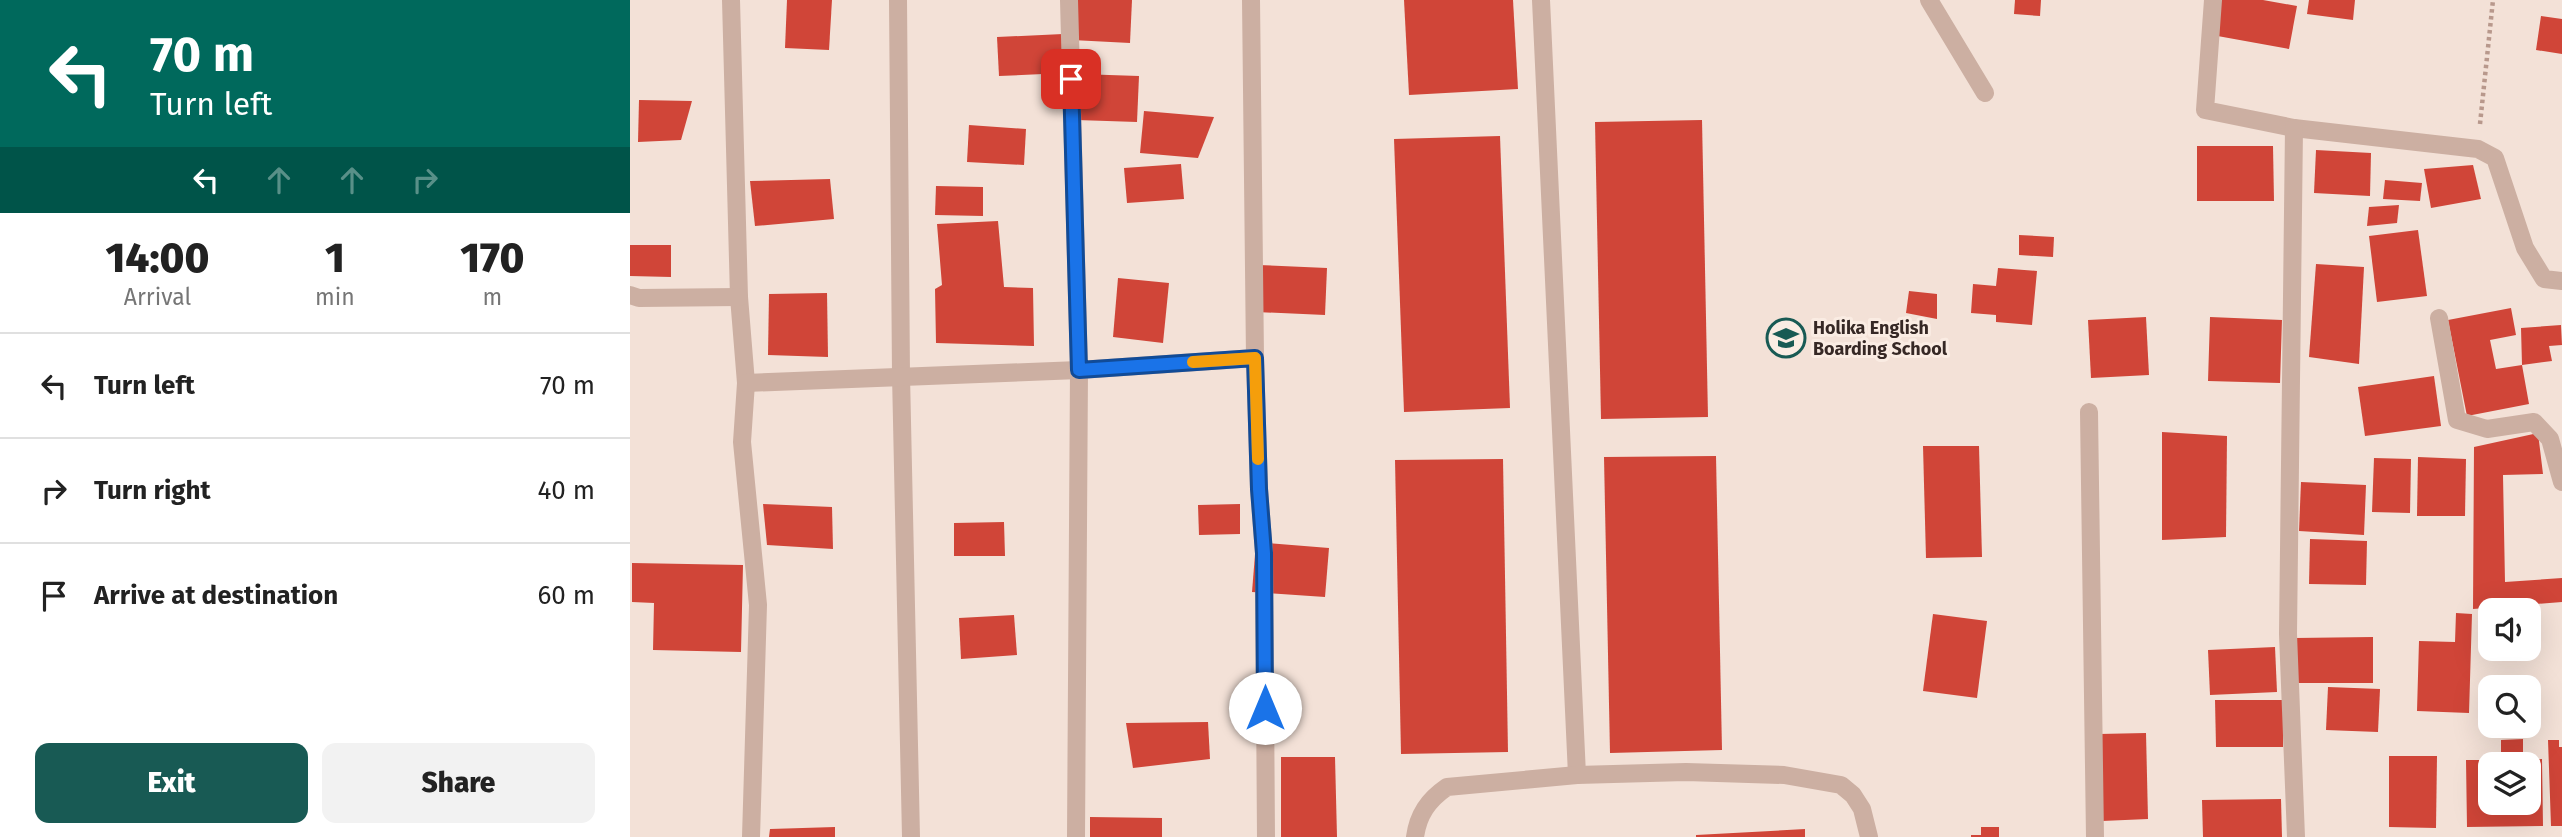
<!DOCTYPE html>
<style>
:root{--surface:#fff;--page:#f2f2f2;--text:#222;--muted:#767676;--line:#e0e0e0;--accent:#185a54}
body{margin:0;font-family:"Fira Sans",sans-serif;background:var(--page);color:var(--text);height:100vh;display:flex;flex-direction:column;font-size:26px;white-space:nowrap}
*{box-sizing:border-box;margin:0}
p{font-size:23px;color:var(--muted)}
.icon{flex:none;width:38px;height:38px;fill:none;stroke:currentColor;stroke-width:2;stroke-linecap:round;stroke-linejoin:round}
.map{position:relative;flex:1;overflow:hidden}
.details{display:flex;flex-direction:column;background:var(--surface);width:630px}
.details>*{flex:none}
.top-card{background:#00695c;color:#fff;overflow:hidden}
.controls{position:absolute;left:1848px;top:598px;display:grid;gap:14px}
.controls a{display:grid;place-items:center;width:63px;height:63px;border-radius:14px;background:var(--surface);box-shadow:0 7px 28px #0002;font-size:35px}
.pin{position:absolute;display:grid;place-items:center;width:60px;height:60px;color:#fff;margin:-30px;border-radius:14px;box-shadow:0 4px 10px #0006}
.me{position:absolute;width:77px;margin:-38px;rotate:0deg;stroke-linejoin:round;filter:drop-shadow(0 0 5px #0008)}
.turn{display:flex;align-items:center;gap:24px;height:147px;padding:0 35px;font-size:32px}
.turn .icon{width:91px;height:91px;stroke-width:2.5}
.turn b{display:block;font-size:49px;line-height:60px}
.lanes{display:flex;align-items:center;height:66px;padding:0 35px;background:#0003;justify-content:center;gap:35px;direction:ltr}
.lanes .off{opacity:.35}
.eta{display:flex;justify-content:space-evenly;align-items:center;height:119px;text-align:center}
.eta b{font-size:42px;font-weight:800;line-height:49px}
.action{display:flex;gap:14px;margin-top:auto;padding:14px 35px}
.action a{flex:1;height:80px;border-radius:14px;background:var(--accent);color:#fff;font-size:28px;font-weight:800;line-height:80px;text-align:center}
.action a+a{background:var(--page);color:var(--text)}
ul{padding:0;list-style:none}
li{display:flex;align-items:center;gap:21px;height:105px;padding:0 35px;border-top:2px solid var(--line)}
li div{flex:1}
li b{display:block;font-size:26px}
li em{font-style:normal}
main{display:flex;flex:1;min-height:0}
.map>svg:first-child{display:block}
</style>
<main>
<section class="details">
<div class="top-card">
<div class="turn"><svg class="icon" aria-label="left" viewBox="0 0 24 24"><path d="M17 20v-9H6M10 6l-5 5 5 5"/></svg><div><b>70 m</b>Turn left</div></div>
<div class="lanes"><svg class="icon" aria-label="left" viewBox="0 0 24 24"><path d="M17 20v-9H6M10 6l-5 5 5 5"/></svg><svg class="icon off" aria-label="ahead" viewBox="0 0 24 24"><path d="M12 20V5M6 11l6-6 6 6"/></svg><svg class="icon off" aria-label="ahead" viewBox="0 0 24 24"><path d="M12 20V5M6 11l6-6 6 6"/></svg><svg class="icon off" aria-label="right" viewBox="0 0 24 24"><path d="M7 20v-9h11M14 6l5 5-5 5"/></svg></div>
</div>
<div class="eta">
<div><b>14:00</b><p>Arrival</p></div>
<div><b>1</b><p>min</p></div>
<div><b>170</b><p>m</p></div>
</div>
<ul>
<li><svg class="icon" aria-label="left" viewBox="0 0 24 24"><path d="M17 20v-9H6M10 6l-5 5 5 5"/></svg><div><b>Turn left</b></div><em>70 m</em></li>
<li><svg class="icon" aria-label="right" viewBox="0 0 24 24"><path d="M7 20v-9h11M14 6l5 5-5 5"/></svg><div><b>Turn right</b></div><em>40 m</em></li>
<li><svg class="icon" aria-label="arrive" viewBox="0 0 24 24"><path d="M6 21V4h12l-3 4 3 4H6"/></svg><div><b>Arrive at destination</b></div><em>60 m</em></li>
</ul>
<div class="action"><a>Exit</a><a>Share</a></div>
</section>
<div class="map">
<svg width="1932" height="837" viewBox="0 0 1932 837">
<rect width="100%" height="100%" fill="#f3e1d7"/>
<g fill="#d04538" fill-rule="evenodd">
<path d="M157 0H202L199 50 155 48Z"/>
<path d="M445 0H502L500 43 442 40Z"/>
<path d="M774 0H883L888 89 779 95Z"/>
<path d="M1385 0H1411L1410 16 1384 14Z"/>
<path d="M1589 0H1633L1667 6 1659 49 1582 35Z"/>
<path d="M1679 0H1725L1723 20 1677 14Z"/>
<path d="M1911 16 1932 19V54L1906 50Z"/>
<path d="M433 34 435 73 369 76 367 37Z"/>
<path d="M449 74 509 76 507 122 447 120Z"/>
<path d="M9 100 62 101 51 140 8 142Z"/>
<path d="M514 111 584 117 568 158 510 153Z"/>
<path d="M1072 120 1078 417 971 419 965 122Z"/>
<path d="M339 125 396 129 394 165 337 162Z"/>
<path d="M870 136 880 408 774 412 764 139Z"/>
<path d="M1567 146H1643L1644 201H1567Z"/>
<path d="M1686 150 1741 153 1740 196 1684 193Z"/>
<path d="M551 164 554 199 497 203 494 168Z"/>
<path d="M1843 165 1851 199 1801 208 1794 169Z"/>
<path d="M200 179 204 219 125 226 120 181Z"/>
<path d="M1755 180 1792 183 1790 201 1753 199Z"/>
<path d="M306 186 353 187V216L305 215Z"/>
<path d="M1769 205 1767 223 1737 226 1739 207Z"/>
<path d="M368 221 374 287 403 288 404 346 306 343 305 289 312 285 307 224Z"/>
<path d="M1788 230 1797 296 1747 302 1739 236Z"/>
<path d="M1389 235 1424 237 1423 257 1389 255Z"/>
<path d="M0 245H41V277L0 276Z"/>
<path d="M1686 264 1734 267 1729 364 1679 357Z"/>
<path d="M628 265 697 268 695 315 626 312Z"/>
<path d="M1368 268 1407 271 1402 325 1366 322V315L1341 313 1343 284 1366 286Z"/>
<path d="M488 278 539 283 533 343 483 337Z"/>
<path d="M1279 291 1307 294V319L1276 313Z"/>
<path d="M197 293 198 357 138 355 139 294Z"/>
<path d="M1881 308 1886 335 1860 340 1866 369 1892 365 1899 404 1837 416 1818 320Z"/>
<path d="M1516 317 1519 375 1461 378 1458 320Z"/>
<path d="M1580 317 1652 320 1650 383 1578 381Z"/>
<path d="M1931 325 1932 345 1919 346 1922 361 1892 365 1891 328Z"/>
<path d="M1804 376 1811 426 1735 436 1728 387Z"/>
<path d="M1532 432 1597 436 1596 537 1532 540Z"/>
<path d="M1908 433 1913 474 1873 475 1875 582 1932 578V602L1843 609 1844 447Z"/>
<path d="M1293 446H1349L1352 557 1296 558Z"/>
<path d="M1086 456 1092 750 980 753 974 457Z"/>
<path d="M1788 457 1836 459 1835 516H1787Z"/>
<path d="M1744 458 1781 459 1780 513 1742 512Z"/>
<path d="M873 459 878 752 771 754 765 460Z"/>
<path d="M1671 482 1736 485 1734 535 1669 531Z"/>
<path d="M133 504 202 507 203 549 137 545Z"/>
<path d="M610 504V534L569 535 568 505Z"/>
<path d="M374 522 375 556H324V523Z"/>
<path d="M1680 539 1737 541 1736 585 1679 584Z"/>
<path d="M626 542 699 548 695 597 622 592Z"/>
<path d="M2 563 113 565 111 652 23 650 24 603 2 602Z"/>
<path d="M1826 613 1842 614 1839 713 1787 711 1789 641 1825 642Z"/>
<path d="M1303 614 1357 621 1347 698 1293 691Z"/>
<path d="M384 615 387 655 331 659 329 618Z"/>
<path d="M1743 637V683H1666L1665 638Z"/>
<path d="M1645 647 1647 692 1580 695 1578 650Z"/>
<path d="M1698 687 1750 689 1748 732 1696 730Z"/>
<path d="M1585 700H1653V747H1586Z"/>
<path d="M578 722 580 759 503 768 496 723Z"/>
<path d="M1516 733 1518 819 1472 821 1469 734Z"/>
<path d="M1893 739V760L1912 759 1913 826 1837 827 1836 760H1871V740ZM1860 765H1899V803H1860Z"/>
<path d="M1918 740H1929V747H1932V826H1921Z"/>
<path d="M1759 756H1807L1806 828 1759 827Z"/>
<path d="M651 757H705L707 837H651Z"/>
<path d="M1651 799 1652 837H1573L1572 800Z"/>
<path d="M460 817 532 818V837H460Z"/>
<path d="M205 827V837H139L140 829Z"/>
<path d="M1351 827H1369V837H1341V835H1351Z"/>
<path d="M1175 829V837H1066V835Z"/>
</g>
<g fill="none" stroke-linecap="round" stroke-linejoin="round">
<path stroke="#b8988c" stroke-width="4.5" stroke-dasharray="3.5 3.5" stroke-linecap="butt" d="M1850 124 1863 0"/>
<g stroke="#ccafa2" stroke-width="18">
<path d="M101 0 109 297 116 383 112 442 128 605 121 837"/>
<path d="M268 0 271 375 281 837"/>
<path d="M439 0 449 370 446 837"/>
<path d="M621 0 625 358 629 489 634 553 636 837"/>
<path d="M911 0 947 775"/>
<path d="M1299 0 1355 93"/>
<path d="M1583 0 1575 110 1664 128 1848 149 1865 158 1895 248 1914 279 1932 281"/>
<path d="M1664 128 1658 634 1666 837"/>
<path d="M0 295 9 298 109 297"/>
<path d="M1809 318 1827 420 1857 429 1904 422 1920 439 1932 482"/>
<path d="M116 383 449 370 625 358"/>
<path d="M1459 412 1465 837"/>
<path d="M785 837C788 815 798 800 817 787L947 775 1056 772 1154 775 1211 785 1223 795 1232 809 1239 837"/>
</g>
</g>
<g fill="none" stroke-linecap="round" stroke-linejoin="round">
<defs>
<path id="route" d="M441 79 449 370 625 358 629 489 634 553 635 708"/>
</defs>
<use href="#route" stroke="#114b97" stroke-width="18"/>
<use href="#route" stroke="#1a73e8" stroke-width="12"/>
<path stroke="#f59e0b" stroke-width="12" d="M563 362 625 358 628 459"/>
</g>
<defs>
<symbol id="school-ring" viewBox="-11 -11 22 22"><circle r="9.5" fill="#faece3" stroke="#185a54" stroke-width="1.5"/><path d="M0-5L7-2L0 1L-7-2ZM-4 1L0 2.5L4 1V4Q0 6-4 4Z" fill="#185a54"/></symbol>
</defs>
<g fill-rule="evenodd">
<use href="#school-ring" x="1134" y="316" width="44" height="44"/>
</g>
<g text-anchor="middle" stroke-width="6" stroke-linejoin="round" paint-order="stroke">
<g font-size="18" font-weight="bold" fill="#362825" stroke="#faece3" text-anchor="start">
<text x="1183" y="334">Holika English<tspan x="1183" dy="21">Boarding School</tspan></text>
</g>
</g>
</svg>
<div class="controls">
<a><svg class="icon" aria-label="sound" viewBox="0 0 24 24"><path d="M4 9h4l5-4v14l-5-4H4zM17 9q2 3 0 6"/></svg></a>
<a><svg class="icon" aria-label="search" viewBox="0 0 24 24"><circle cx="10" cy="10" r="6"/><path d="M15 15l6 6"/></svg></a>
<a><svg class="icon" aria-label="layers" viewBox="0 0 24 24"><path d="M12 4l9 5-9 5-9-5zM3 14l9 5 9-5"/></svg></a>
</div>
<div class="pin" style="left:441px;top:79px;background:#d93025"><svg class="icon" aria-label="arrive" viewBox="0 0 24 24"><path d="M6 21V4h12l-3 4 3 4H6"/></svg></div>
<svg class="me" style="left:635px;top:708px" viewBox="-20 -20 40 40"><circle r="19" fill="#fff"/><path d="M0-13L10 11 0 6-10 11z" fill="#1a73e8"/></svg>
</div>
</main>
